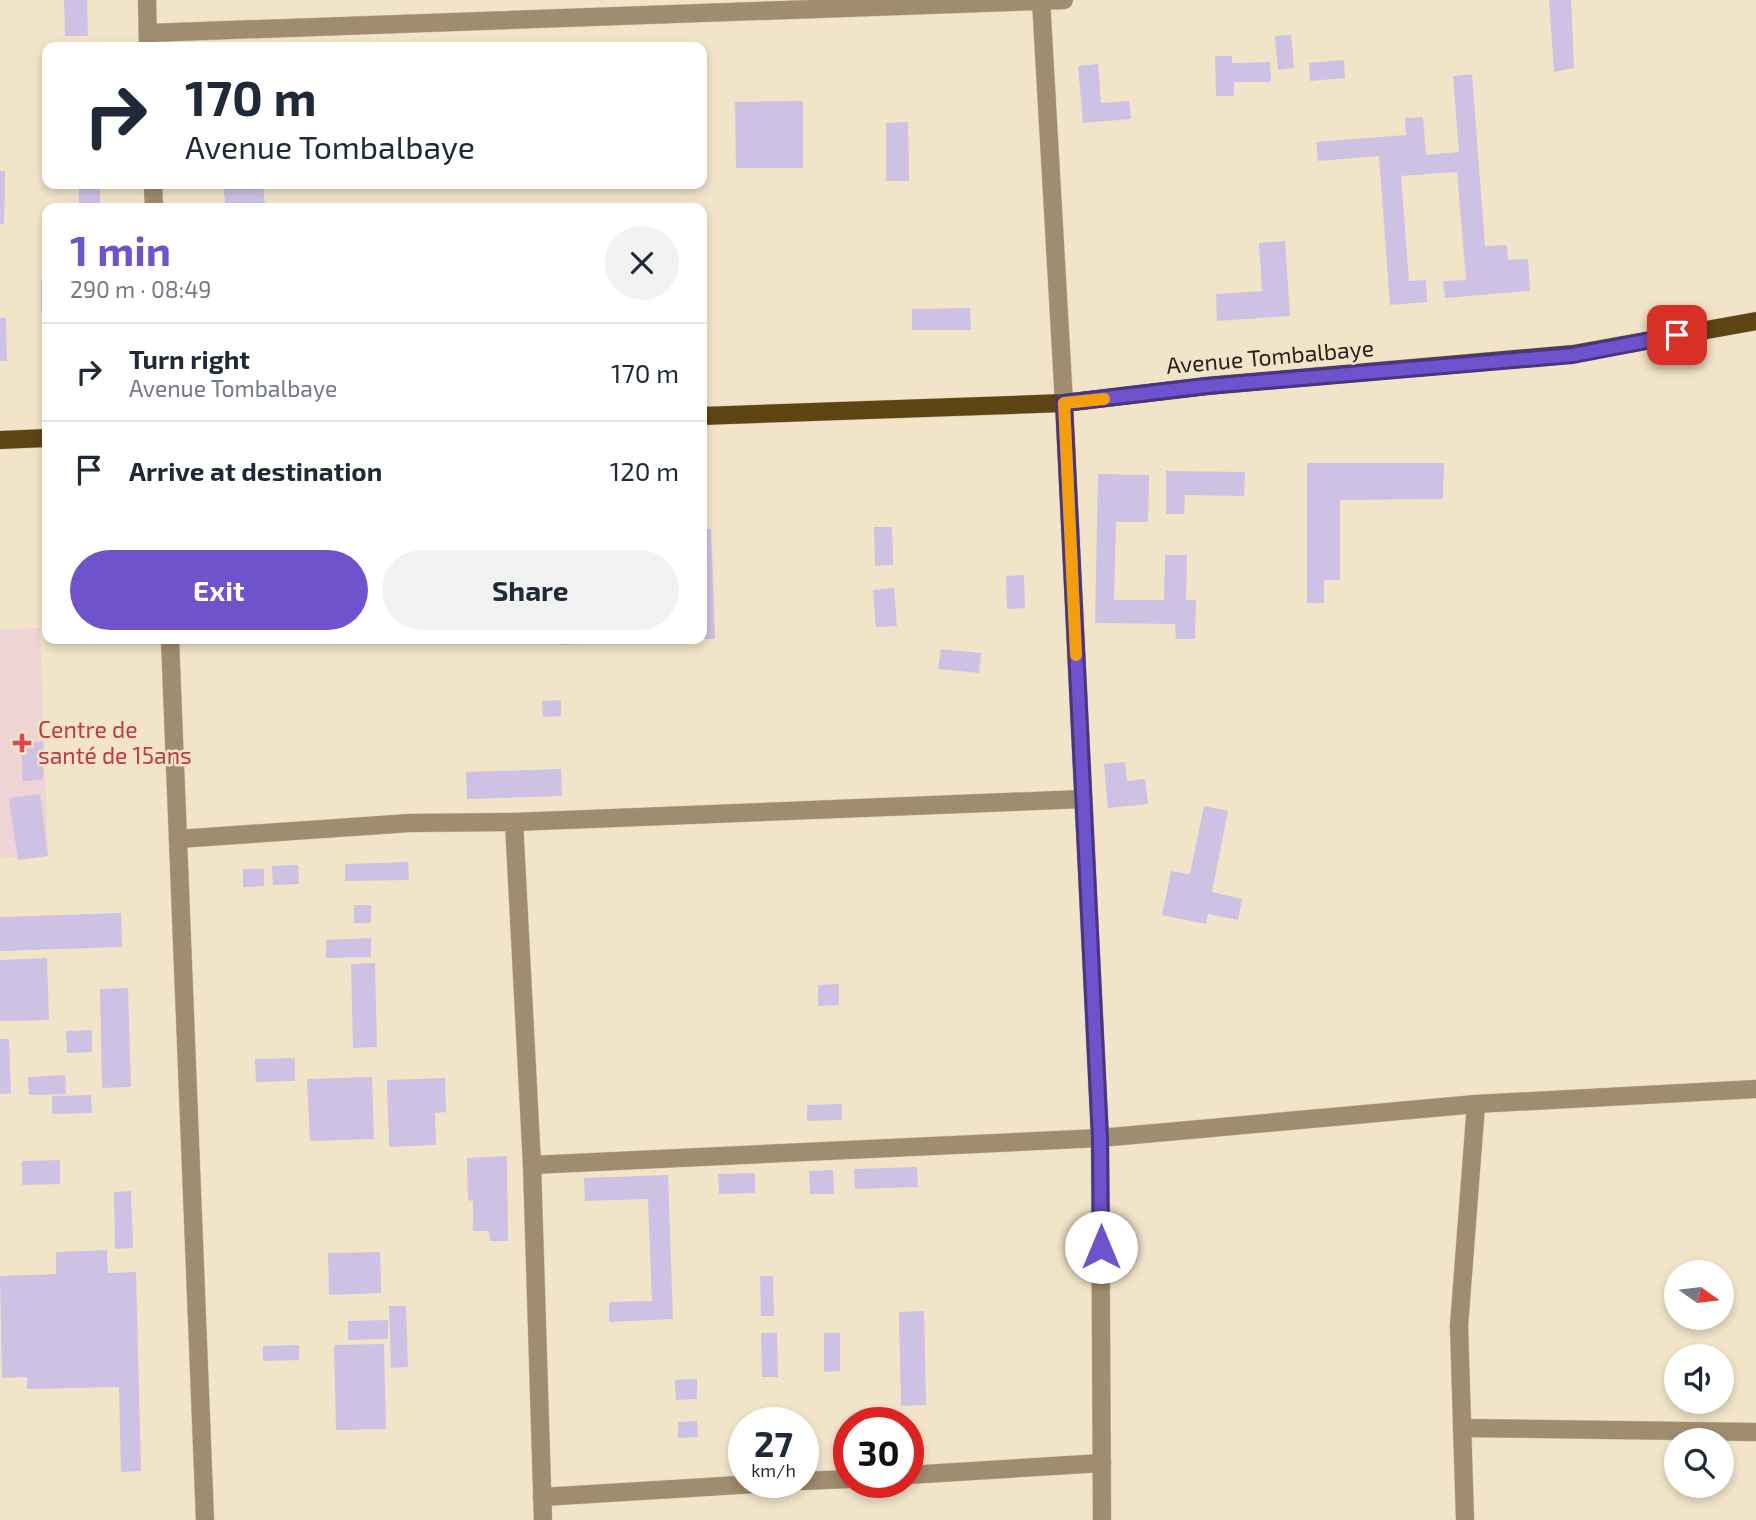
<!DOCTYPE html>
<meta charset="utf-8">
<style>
:root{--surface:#fff;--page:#f2f2f3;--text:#1f2937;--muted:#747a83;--line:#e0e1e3;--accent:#6e53cd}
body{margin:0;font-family:"Exo 2",sans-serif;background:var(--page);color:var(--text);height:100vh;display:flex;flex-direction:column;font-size:26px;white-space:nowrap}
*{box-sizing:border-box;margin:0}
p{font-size:23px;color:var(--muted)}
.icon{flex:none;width:38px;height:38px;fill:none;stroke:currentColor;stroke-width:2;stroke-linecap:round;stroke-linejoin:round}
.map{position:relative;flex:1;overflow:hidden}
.side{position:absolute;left:42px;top:203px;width:665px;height:441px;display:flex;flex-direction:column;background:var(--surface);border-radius:14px;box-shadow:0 4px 10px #0003}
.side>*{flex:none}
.guide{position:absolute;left:42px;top:42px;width:665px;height:147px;border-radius:14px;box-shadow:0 4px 10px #0003;background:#fff;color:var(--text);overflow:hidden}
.needle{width:46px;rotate:104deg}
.controls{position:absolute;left:1664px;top:1260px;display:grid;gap:14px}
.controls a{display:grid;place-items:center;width:70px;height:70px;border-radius:50%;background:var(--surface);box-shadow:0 4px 10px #0003;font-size:35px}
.speed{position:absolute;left:728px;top:1407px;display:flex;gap:14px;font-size:35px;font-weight:700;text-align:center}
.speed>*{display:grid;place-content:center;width:91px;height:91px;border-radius:50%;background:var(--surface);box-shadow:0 4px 10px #0003;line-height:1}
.speed small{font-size:18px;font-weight:400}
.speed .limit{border:10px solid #d22;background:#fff;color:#111}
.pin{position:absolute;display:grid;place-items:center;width:60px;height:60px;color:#fff;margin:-30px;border-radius:14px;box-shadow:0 4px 10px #0006}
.me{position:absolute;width:77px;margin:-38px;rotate:0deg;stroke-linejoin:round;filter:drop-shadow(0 0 5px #0008)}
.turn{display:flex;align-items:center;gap:24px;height:147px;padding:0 28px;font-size:32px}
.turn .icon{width:91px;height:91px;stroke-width:2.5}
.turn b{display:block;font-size:49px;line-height:60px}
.round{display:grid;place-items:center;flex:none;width:74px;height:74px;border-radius:37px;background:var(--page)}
.overview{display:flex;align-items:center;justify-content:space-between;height:119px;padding:0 28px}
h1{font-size:42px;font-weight:700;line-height:52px;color:var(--accent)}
.action{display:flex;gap:14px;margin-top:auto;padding:14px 28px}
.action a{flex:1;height:80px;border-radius:42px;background:var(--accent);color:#fff;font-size:28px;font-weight:700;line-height:80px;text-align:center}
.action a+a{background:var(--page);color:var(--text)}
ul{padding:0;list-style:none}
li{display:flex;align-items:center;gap:21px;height:98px;padding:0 28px;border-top:2px solid var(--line)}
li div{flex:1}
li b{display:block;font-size:26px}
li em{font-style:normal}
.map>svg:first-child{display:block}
</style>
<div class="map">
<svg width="1756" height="1520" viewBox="0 0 1756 1520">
<rect width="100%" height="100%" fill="#f1e4c9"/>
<path fill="#efd4d4" d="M40 628 48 856 0 858V630Z"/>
<g fill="#cdc2e4">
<path d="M64 0H87L88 36H65Z"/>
<path d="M1549 0H1571L1574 68 1554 72Z"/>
<path d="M1291 35 1294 68 1278 70 1275 36Z"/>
<path d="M1215 56H1232V63L1270 62 1271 82H1234V96H1216Z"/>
<path d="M1344 60 1345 78 1310 81 1309 63Z"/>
<path d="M1098 64 1101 103 1129 101 1131 119 1083 123 1078 66Z"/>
<path d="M1472 74 1485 246 1507 245 1508 260 1528 259 1530 291 1445 298 1443 281 1466 280 1457 172 1401 176 1409 281 1426 280 1427 302 1390 305 1379 156 1318 161 1316 142 1406 135 1405 118 1423 117 1426 155 1459 152 1453 76Z"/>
<path d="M803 101V168H736L735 102Z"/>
<path d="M908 122 909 181H886V123Z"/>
<path d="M0 171H5L4 224H0Z"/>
<rect x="79" y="184" width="21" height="24"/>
<path d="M223 184H263L265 207 226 208Z"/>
<path d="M1285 241 1290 316 1217 321 1216 294 1262 291 1259 243Z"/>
<rect x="41" y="280" width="6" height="31"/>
<path d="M970 308 971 330H912V309Z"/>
<path d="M0 318H6L7 361H0Z"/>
<path d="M1307 463H1444L1443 499 1340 500V580H1324V603H1307Z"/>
<path d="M1166 471 1245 472 1244 496 1185 495 1184 514H1166Z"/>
<path d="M1098 474 1149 475 1148 522H1116L1114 600H1164L1165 555H1187L1186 600H1196L1195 639H1176L1175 624 1095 623Z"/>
<path d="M874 527H892L893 565 875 566Z"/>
<path d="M702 529H711L715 639H702Z"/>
<path d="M1024 575 1025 608 1007 609 1006 576Z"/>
<path d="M894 588 897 626 876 627 873 590Z"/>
<path d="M560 639H588V644L560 645Z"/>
<path d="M941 649 981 653 979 673 938 669Z"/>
<path d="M561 700V716L543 717 542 701Z"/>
<path d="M22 742H43V780L22 781Z"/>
<path d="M1125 762 1127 781 1145 779 1148 804 1108 808 1104 764Z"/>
<path d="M561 769 562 796 467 799 466 772Z"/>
<path d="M40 794 48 856 18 860 9 798Z"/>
<path d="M1204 806 1228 811 1212 892 1242 899 1238 920 1208 914 1206 924 1162 915 1171 871 1190 874Z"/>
<path d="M408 862 409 880 345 881V864Z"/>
<path d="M298 865 299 884 273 885 272 866Z"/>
<path d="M243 869H264V886L243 887Z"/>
<rect x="354" y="905" width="17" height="18"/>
<path d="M121 913 122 947 0 951V917Z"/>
<path d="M371 938V957L326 958V940Z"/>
<path d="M47 958 49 1020 0 1021V960Z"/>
<path d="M375 963 377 1047 353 1048 351 964Z"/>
<path d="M839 984V1005L818 1006V985Z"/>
<path d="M128 988 131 1087 102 1088 100 989Z"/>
<path d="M92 1030V1052L67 1053 66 1031Z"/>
<path d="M0 1039H9L11 1093 0 1094Z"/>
<path d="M295 1058V1081L256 1082 255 1059Z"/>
<path d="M65 1075 66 1094 29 1095 28 1077Z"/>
<path d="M372 1077 374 1139 310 1141 307 1079Z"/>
<path d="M445 1078 446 1112 435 1113 436 1145 389 1147 387 1080Z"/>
<path d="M91 1095 92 1113 52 1114V1096Z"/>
<path d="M842 1104V1120L807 1121V1105Z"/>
<path d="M507 1156 508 1241H490L489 1231H473V1201L468 1200 467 1158Z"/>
<path d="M60 1160V1184L22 1185V1161Z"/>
<path d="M917 1167 918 1187 855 1189 854 1169Z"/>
<path d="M833 1170 834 1194H810L809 1171Z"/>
<path d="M755 1173V1193L719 1194 718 1174Z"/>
<path d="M668 1175 673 1319 609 1322V1302L652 1301 648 1199 585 1201 584 1178Z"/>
<path d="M131 1191 133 1248 115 1249 114 1192Z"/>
<path d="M107 1250 108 1273 136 1272 141 1471 121 1472 119 1387 27 1389V1377L2 1378 0 1276 56 1274V1252Z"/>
<path d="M380 1252 381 1293 329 1295 328 1253Z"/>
<path d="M760 1276H773L774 1316H761Z"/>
<path d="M389 1306H406L408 1367 391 1368Z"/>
<path d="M924 1311 926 1405 901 1406 899 1312Z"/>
<path d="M388 1320V1339L348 1340V1321Z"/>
<path d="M761 1333H777L778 1377H762Z"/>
<path d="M824 1333H840V1371L824 1372Z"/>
<path d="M384 1344 386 1429 336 1430 334 1345Z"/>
<path d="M299 1345V1360L263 1361V1346Z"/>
<path d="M697 1379V1399L676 1400 675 1380Z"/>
<path d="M697 1421 698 1437 678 1438V1422Z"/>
</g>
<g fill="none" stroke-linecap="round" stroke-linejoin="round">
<defs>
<g id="minor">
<path d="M147 0 148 47"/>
<path d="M1041 0 1064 403 1100 1138 1102 1520"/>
<path d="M148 33 1064 0"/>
<path d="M153 184 154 208"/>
<path d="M170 639 205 1520"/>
<path d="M514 822 532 1165 543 1520"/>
<path d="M178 839 410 823 514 822 1083 799"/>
<path d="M532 1165 1100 1138 1476 1104 1756 1089"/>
<path d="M1462 1428 1756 1432"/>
<path d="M908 1475 1102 1463"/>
<path d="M803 1481 849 1479"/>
<path d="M542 1497 788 1482"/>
<path d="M1465 1520 1459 1326 1476 1104"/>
</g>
<g id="major">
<path d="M702 416 1064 403 1207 386 1573 354 1756 321"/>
<path d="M0 440 47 438"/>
</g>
</defs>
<use href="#minor" stroke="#cdc1aa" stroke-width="19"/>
<use href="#major" stroke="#cdc1aa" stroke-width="19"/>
<use href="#minor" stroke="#a08c6e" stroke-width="18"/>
<use href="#major" stroke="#5f4414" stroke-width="18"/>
</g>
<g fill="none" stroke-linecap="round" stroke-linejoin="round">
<defs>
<path id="route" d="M1101 1247 1100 1138 1064 403 1207 386 1573 355 1677 335"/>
</defs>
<use href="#route" stroke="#483685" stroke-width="18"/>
<use href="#route" stroke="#6e53cd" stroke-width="12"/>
<path stroke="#f59e0b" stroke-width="12" d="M1076 655 1064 403 1104 399"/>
</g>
<path fill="#e0444e" stroke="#f1e4c9" stroke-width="2.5" d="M18.5 732.5h7v7h7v7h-7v7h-7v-7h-7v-7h7z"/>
<g text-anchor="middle" stroke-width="5" stroke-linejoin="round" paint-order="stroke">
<g font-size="23" fill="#29241a" stroke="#f1e4c9">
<text transform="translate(1270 357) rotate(-5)" y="8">Avenue Tombalbaye</text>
</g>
<g font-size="23" fill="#be3a42" stroke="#f1e4c9" text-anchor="start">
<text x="38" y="738">Centre de<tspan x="38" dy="26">santé de 15ans</tspan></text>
</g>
</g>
</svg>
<div class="controls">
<a><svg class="needle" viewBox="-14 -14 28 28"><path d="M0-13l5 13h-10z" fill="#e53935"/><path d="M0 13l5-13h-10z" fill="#747a83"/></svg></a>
<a><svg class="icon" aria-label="sound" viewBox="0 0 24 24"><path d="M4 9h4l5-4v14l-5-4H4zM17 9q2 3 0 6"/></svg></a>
<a><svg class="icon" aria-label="search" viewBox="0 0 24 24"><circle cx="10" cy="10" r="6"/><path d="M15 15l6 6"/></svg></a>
</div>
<div class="speed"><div>27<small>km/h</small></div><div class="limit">30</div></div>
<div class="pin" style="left:1677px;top:335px;background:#d93025"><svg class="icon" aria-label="arrive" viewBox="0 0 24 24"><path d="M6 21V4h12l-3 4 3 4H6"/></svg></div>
<svg class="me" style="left:1101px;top:1247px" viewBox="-20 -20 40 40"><circle r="19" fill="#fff"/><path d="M0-13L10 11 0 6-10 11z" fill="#6e53cd"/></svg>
<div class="guide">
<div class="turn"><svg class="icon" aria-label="right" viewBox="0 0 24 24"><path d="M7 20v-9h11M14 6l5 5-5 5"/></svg><div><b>170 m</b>Avenue Tombalbaye</div></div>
</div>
<section class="side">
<div class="overview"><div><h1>1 min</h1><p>290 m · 08:49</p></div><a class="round"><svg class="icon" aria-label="close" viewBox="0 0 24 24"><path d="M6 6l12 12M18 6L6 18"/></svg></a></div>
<ul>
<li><svg class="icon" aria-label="right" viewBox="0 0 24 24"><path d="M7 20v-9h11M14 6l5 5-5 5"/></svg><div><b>Turn right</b><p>Avenue Tombalbaye</p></div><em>170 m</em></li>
<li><svg class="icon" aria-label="arrive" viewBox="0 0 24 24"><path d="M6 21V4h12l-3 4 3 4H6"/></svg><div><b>Arrive at destination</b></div><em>120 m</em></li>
</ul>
<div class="action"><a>Exit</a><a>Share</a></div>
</section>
</div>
